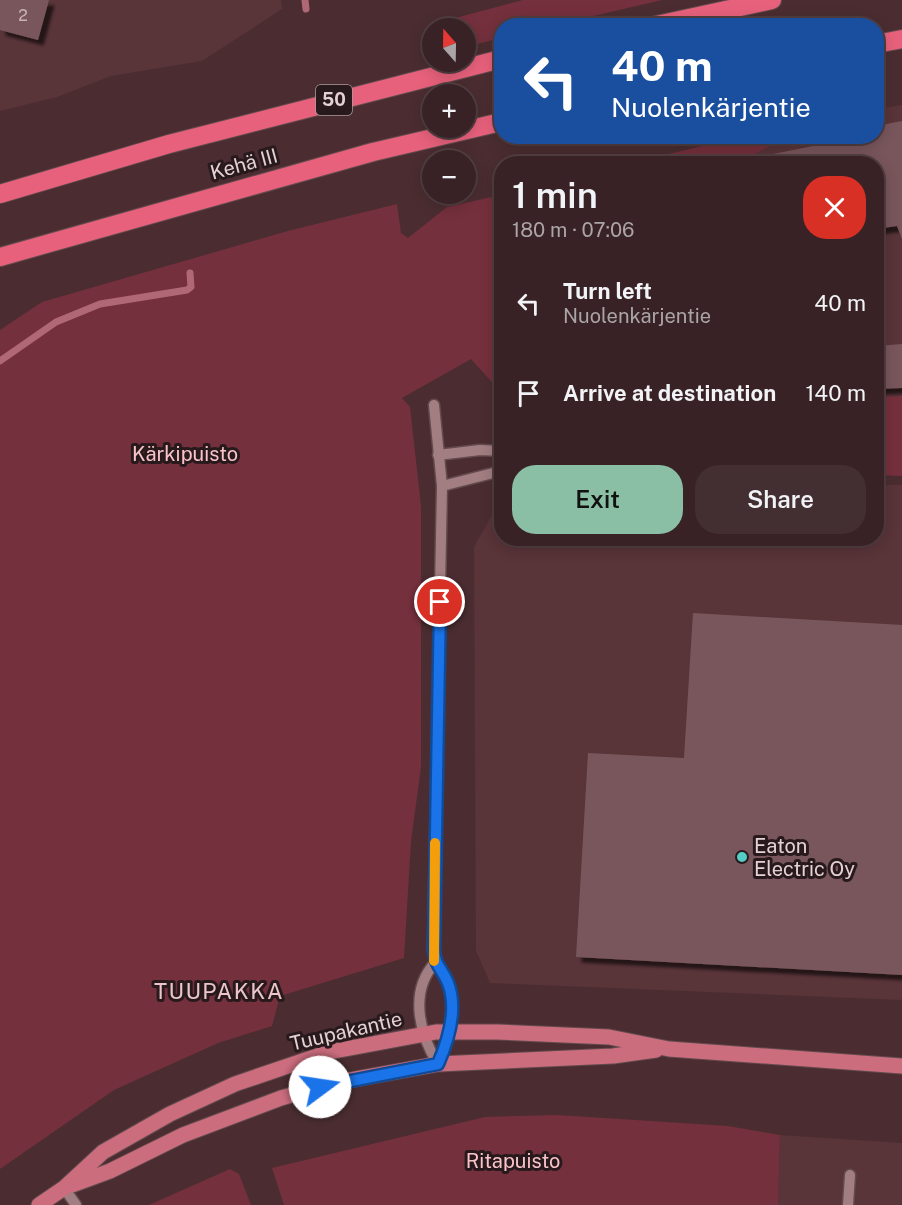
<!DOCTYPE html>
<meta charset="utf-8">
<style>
:root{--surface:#382225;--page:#432f32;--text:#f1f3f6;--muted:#aba4a7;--line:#523f42;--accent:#8abfa5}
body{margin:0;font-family:"Public Sans",sans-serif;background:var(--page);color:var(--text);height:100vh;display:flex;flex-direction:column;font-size:22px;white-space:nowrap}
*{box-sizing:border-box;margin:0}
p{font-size:20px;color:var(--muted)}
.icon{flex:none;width:33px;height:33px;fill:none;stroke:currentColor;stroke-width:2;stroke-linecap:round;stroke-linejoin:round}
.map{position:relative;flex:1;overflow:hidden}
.side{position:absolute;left:494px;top:156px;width:390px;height:390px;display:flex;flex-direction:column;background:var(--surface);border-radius:24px;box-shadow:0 3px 15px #0003,0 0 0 2px var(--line)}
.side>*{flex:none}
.top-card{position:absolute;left:494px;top:18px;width:390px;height:126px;border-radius:24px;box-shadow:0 3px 15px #0003,0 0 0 2px var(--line);background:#1a4fa0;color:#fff;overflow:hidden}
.needle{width:39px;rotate:340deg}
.tools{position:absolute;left:422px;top:18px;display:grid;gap:12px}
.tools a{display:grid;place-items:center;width:54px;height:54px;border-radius:50%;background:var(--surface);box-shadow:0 3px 15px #0003,0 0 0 2px var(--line);font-size:30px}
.pin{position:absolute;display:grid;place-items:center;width:51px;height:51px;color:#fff;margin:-26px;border:3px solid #fff;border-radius:50%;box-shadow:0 2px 6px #0007}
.me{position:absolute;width:66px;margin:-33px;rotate:76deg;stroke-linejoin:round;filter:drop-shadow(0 0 4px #0008)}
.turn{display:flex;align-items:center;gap:21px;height:126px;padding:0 18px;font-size:27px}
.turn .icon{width:78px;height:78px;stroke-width:2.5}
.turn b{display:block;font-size:42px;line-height:51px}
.round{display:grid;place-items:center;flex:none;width:63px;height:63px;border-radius:24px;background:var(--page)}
.headline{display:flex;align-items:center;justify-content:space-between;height:102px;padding:0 18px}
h1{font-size:36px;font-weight:600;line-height:45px}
.primary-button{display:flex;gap:12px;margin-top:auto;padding:12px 18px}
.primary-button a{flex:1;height:69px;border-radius:24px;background:var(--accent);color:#111;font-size:24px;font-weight:600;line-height:69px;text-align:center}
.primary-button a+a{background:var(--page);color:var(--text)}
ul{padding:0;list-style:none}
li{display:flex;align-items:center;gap:18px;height:90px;padding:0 18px}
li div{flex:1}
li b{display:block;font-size:22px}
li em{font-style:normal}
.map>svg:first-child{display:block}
</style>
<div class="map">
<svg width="902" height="1205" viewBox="0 0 902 1205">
<defs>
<filter id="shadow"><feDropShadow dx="5.5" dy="5.5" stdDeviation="1.5" flood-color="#0009"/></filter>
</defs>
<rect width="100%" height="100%" fill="#4b2d31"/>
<g fill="#593439">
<path d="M0 0H281L282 9 202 61 111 76 57 97 0 111Z"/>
<path d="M902 105V397L876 399V164H729L755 154 787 137 876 136V109Z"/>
<path d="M876 485H902V1000L490 983 476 951 474 547 501 499V538H876Z"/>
<path d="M780 1135 902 1143V1205H778Z"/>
</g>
<g fill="#75303d">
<path d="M523 0H662L555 25 501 26V38L465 47V28H450L448 20Z"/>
<path d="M744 136 787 137 755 154 729 163H631Z"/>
<path d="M501 195V392L471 359 402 398 410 407 421 506V767L411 841 404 958 280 996 272 1026 218 1043 114 1090 0 1169V330L42 302 288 231 397 204 401 233 408 238 447 207Z"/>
<path d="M902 396V476L876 475V397Z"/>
<path d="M557 1115 728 1126 780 1135 778 1205H284L272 1168 485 1117Z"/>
<path d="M230 1169 239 1174 251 1205H149Z"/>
</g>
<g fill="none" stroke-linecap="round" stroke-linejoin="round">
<g stroke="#b16876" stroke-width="7">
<path d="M305 0 306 9"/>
<path d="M0 361 56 322 100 304 187 290 191 287 190 273"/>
</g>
</g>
<g fill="#78575b" filter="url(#shadow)">
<path d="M0 0H49L38 40 0 30Z"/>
<path d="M902 121V239L897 226 876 229V164H774L773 154 823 144V136H876V126Z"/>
<path d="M902 344V388L876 389V346Z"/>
<path d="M693 613 902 625V975L576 957 588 753 684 758Z"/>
</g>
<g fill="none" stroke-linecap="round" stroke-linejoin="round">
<defs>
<g id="minor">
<path d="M434 405 442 486 433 950C435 966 442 969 448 983 458 1009 449 1039 438 1064"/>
<path d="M438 455 480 450 501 451"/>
<path d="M442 486 501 471"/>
<path d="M435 963C409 991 419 1034 438 1064"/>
<path d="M64 1188 76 1205"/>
<path d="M848 1205 850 1175"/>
</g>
<g id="major">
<path d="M72 1185 110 1171 183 1135 281 1098 339 1082 438 1064 613 1056 656 1050"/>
<path d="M39 1205 64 1188 103 1152 170 1114 235 1084 329 1052 436 1032H497L609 1037 669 1049 902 1066"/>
</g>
<g id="highway">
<path d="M652 26 772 0"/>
<path d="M876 44 902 39"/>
<path d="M0 194 169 144 501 59"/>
<path d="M0 257 373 152 501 122"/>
</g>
</defs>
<use href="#minor" stroke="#634a4d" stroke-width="13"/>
<use href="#major" stroke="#634a4d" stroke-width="17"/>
<use href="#highway" stroke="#634a4d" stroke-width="20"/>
<use href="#minor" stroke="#a27e82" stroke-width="10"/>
<use href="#major" stroke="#cc6d7e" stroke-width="15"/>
<use href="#highway" stroke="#e8617c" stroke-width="18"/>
</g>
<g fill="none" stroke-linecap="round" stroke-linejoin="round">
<defs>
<path id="route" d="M320 1087 438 1064C449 1039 458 1009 448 983 442 968 435 966 434 950L440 602"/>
</defs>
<use href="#route" stroke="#114b97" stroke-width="15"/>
<use href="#route" stroke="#1a73e8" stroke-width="10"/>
<path stroke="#f59e0b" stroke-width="10" d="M434 961 435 843"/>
</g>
<circle fill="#54cdc7" stroke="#281a1c" stroke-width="2" cx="742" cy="857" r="6"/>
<g text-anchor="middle" stroke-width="6" stroke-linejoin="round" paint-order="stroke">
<g font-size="16" fill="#cab2b5">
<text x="23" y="21">2</text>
</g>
<rect fill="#281a1c" stroke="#ac9a9c" stroke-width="1.5" x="316" y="85" width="36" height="30" rx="4.5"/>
<g font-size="18" font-weight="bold" fill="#e5d1d3">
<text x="334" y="106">50</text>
</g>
<g font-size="20" fill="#e5d1d3" stroke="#281a1c">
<text transform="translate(244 164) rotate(-15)" y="7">Kehä III</text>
<text transform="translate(346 1031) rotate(-13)" y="7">Tuupakantie</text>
</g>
<g font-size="20" fill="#fac2c9" stroke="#281a1c">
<text x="185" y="461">Kärkipuisto</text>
<text x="513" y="1168">Ritapuisto</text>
</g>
<g font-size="20" fill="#e5d1d3" stroke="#281a1c" text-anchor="start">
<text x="754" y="853">Eaton<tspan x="754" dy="23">Electric Oy</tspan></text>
</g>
<g font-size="22" letter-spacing="1.5" fill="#ebc5c9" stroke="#281a1c">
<text x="219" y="999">TUUPAKKA</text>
</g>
</g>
</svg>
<div class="tools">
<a><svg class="needle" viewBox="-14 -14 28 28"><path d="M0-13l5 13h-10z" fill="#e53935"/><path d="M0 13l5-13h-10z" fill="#aba4a7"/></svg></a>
<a>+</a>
<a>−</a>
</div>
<div class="pin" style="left:440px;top:602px;background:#d93025"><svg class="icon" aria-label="arrive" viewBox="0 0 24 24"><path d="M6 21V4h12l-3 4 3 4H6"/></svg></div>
<svg class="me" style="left:320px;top:1087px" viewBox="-20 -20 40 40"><circle r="19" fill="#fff"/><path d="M0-13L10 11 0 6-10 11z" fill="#1a73e8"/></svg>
<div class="top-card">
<div class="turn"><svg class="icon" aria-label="left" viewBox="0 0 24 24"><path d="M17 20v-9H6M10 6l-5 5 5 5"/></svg><div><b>40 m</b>Nuolenkärjentie</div></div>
</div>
<section class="side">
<div class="headline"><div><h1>1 min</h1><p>180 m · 07:06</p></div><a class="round" style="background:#d93025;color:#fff"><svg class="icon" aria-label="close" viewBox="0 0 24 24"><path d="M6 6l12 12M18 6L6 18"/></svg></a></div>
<ul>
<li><svg class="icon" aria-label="left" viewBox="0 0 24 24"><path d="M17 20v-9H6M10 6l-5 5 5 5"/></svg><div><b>Turn left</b><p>Nuolenkärjentie</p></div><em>40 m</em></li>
<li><svg class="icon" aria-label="arrive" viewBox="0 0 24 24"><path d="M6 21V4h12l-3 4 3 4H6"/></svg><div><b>Arrive at destination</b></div><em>140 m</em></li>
</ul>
<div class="primary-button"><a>Exit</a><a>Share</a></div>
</section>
</div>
